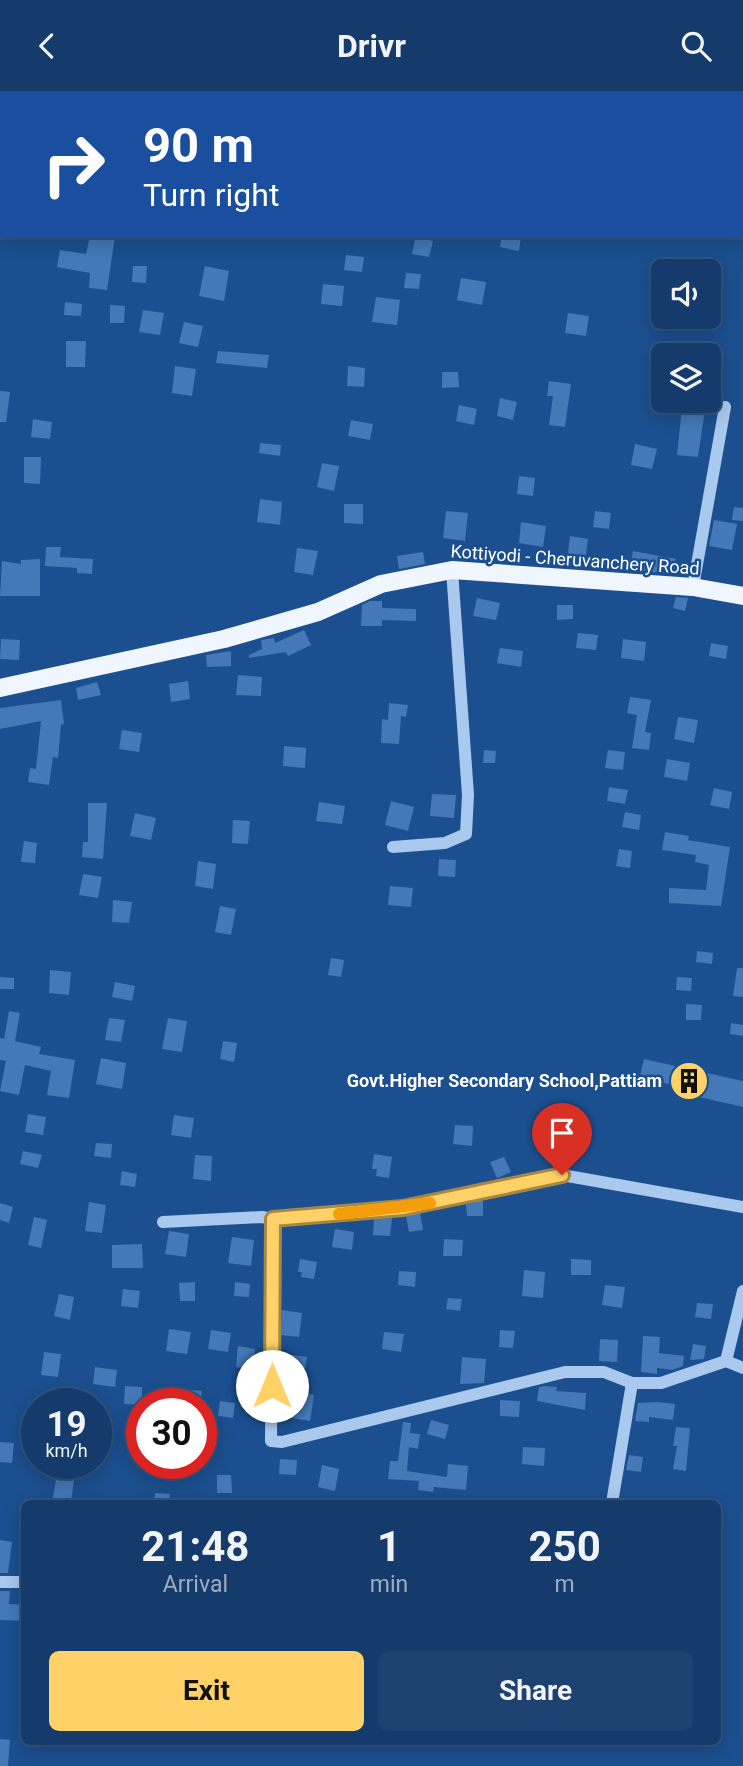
<!DOCTYPE html>
<style>
:root{--surface:#143b6b;--page:#1d4271;--text:#f1f3f6;--muted:#9dadc1;--line:#33557e;--accent:#ffd166}
body{margin:0;font-family:Roboto,sans-serif;background:var(--page);color:var(--text);height:100vh;display:flex;flex-direction:column;font-size:26px;white-space:nowrap}
*{box-sizing:border-box;margin:0}
p{font-size:23px;color:var(--muted)}
.icon{flex:none;width:38px;height:38px;fill:none;stroke:currentColor;stroke-width:2;stroke-linecap:round;stroke-linejoin:round}
.map{position:relative;flex:1;overflow:hidden}
.sheet{position:absolute;left:21px;top:1409px;width:700px;height:245px;display:flex;flex-direction:column;background:var(--surface);border-radius:10px;box-shadow:0 4px 18px #0003,0 0 0 2px var(--line)}
.sheet>*{flex:none}
.guide{position:absolute;left:0px;top:0px;width:744px;height:147px;box-shadow:0 4px 18px #0003,0 0 0 2px var(--line);background:#1a4fa0;color:#fff;overflow:hidden}
.fabs{position:absolute;left:651px;top:168px;display:grid;gap:14px}
.fabs a{display:grid;place-items:center;width:70px;height:70px;border-radius:10px;background:var(--surface);box-shadow:0 4px 18px #0003,0 0 0 2px var(--line);font-size:35px}
.speed{position:absolute;left:21px;top:1297px;display:flex;gap:14px;font-size:35px;font-weight:700;text-align:center}
.speed>*{display:grid;place-content:center;width:91px;height:91px;border-radius:50%;background:var(--surface);box-shadow:0 4px 18px #0003,0 0 0 2px var(--line);line-height:1}
.speed small{font-size:18px;font-weight:400}
.speed .limit{border:10px solid #d22;background:#fff;color:#111}
.pin{position:absolute;display:grid;place-items:center;width:60px;height:60px;color:#fff;margin:-72px -30px;border-radius:50% 50% 50% 0;rotate:-45deg;box-shadow:0 0 7px #0007}
.pin .icon{rotate:45deg}
.me{position:absolute;width:77px;margin:-38px;rotate:0deg;stroke-linejoin:round;filter:drop-shadow(0 0 5px #0008)}
.turn{display:flex;align-items:center;gap:24px;height:147px;padding:0 28px;font-size:32px}
.turn .icon{width:91px;height:91px;stroke-width:2.5}
.turn b{display:block;font-size:49px;line-height:60px}
.eta{display:flex;justify-content:space-evenly;align-items:center;height:119px;text-align:center}
.eta b{font-size:42px;font-weight:700;line-height:49px}
.cta{display:flex;gap:14px;margin-top:auto;padding:14px 28px}
.cta a{flex:1;height:80px;border-radius:10px;background:var(--accent);color:#111;font-size:28px;font-weight:700;line-height:80px;text-align:center}
.cta a+a{background:var(--page);color:var(--text)}
header{display:flex;justify-content:space-between;align-items:center;height:91px;padding:0 28px;background:var(--surface);font-size:32px;font-weight:700}
.map>svg:first-child{display:block}
</style>
<header><svg class="icon" aria-label="back" viewBox="0 0 24 24"><path d="M15 5l-7 7 7 7"/></svg>Drivr<svg class="icon" aria-label="search" viewBox="0 0 24 24"><circle cx="10" cy="10" r="6"/><path d="M15 15l6 6"/></svg></header>
<div class="map">
<svg width="743" height="1675" viewBox="0 0 743 1675">
<rect width="100%" height="100%" fill="#1b4f8f"/>
<g fill="#4478b7">
<path d="M90 145H115L107 199 89 197 90 182 57 176 60 159 86 163Z"/>
<path d="M416 145 433 150 429 166 412 163Z"/>
<path d="M502 145H521L519 160 500 156Z"/>
<path d="M346 164 364 166 362 181 344 179Z"/>
<path d="M133 175H147L146 192 132 191Z"/>
<path d="M205 175 229 180 224 210 199 205Z"/>
<path d="M406 182 421 183 419 198 404 197Z"/>
<path d="M461 187 486 191 482 214 457 209Z"/>
<path d="M323 193 344 195 342 215 321 213Z"/>
<path d="M376 206 400 209 397 234 372 231Z"/>
<path d="M65 211 82 213 81 225 64 224Z"/>
<path d="M110 214 125 215 124 232H110Z"/>
<path d="M143 219 164 222 160 244 139 241Z"/>
<path d="M568 222 589 225 586 245 565 242Z"/>
<path d="M184 231 203 235 198 256 179 252Z"/>
<path d="M66 250H86L85 276H66Z"/>
<path d="M218 260 269 264 267 277 216 272Z"/>
<path d="M175 275 196 278 192 305 172 302Z"/>
<path d="M348 275 365 277 364 296 347 295Z"/>
<path d="M442 281H458L459 296 442 297Z"/>
<path d="M549 290 571 293 565 336 549 334 553 305H547Z"/>
<path d="M0 300 10 301 6 331H0Z"/>
<path d="M500 307 517 311 513 329 497 325Z"/>
<path d="M459 314 477 318 474 334 456 330Z"/>
<path d="M682 316 705 319 698 366 677 364Z"/>
<path d="M33 328 52 331 50 348 31 346Z"/>
<path d="M351 329 373 333 370 349 348 345Z"/>
<path d="M260 352 281 354 280 365 259 362Z"/>
<path d="M635 353 657 358 652 378 631 374Z"/>
<path d="M24 366H41L40 393 24 392Z"/>
<path d="M322 372 339 375 334 400 317 396Z"/>
<path d="M519 385 535 387 533 405 517 403Z"/>
<path d="M260 408 282 411 280 434 257 431Z"/>
<path d="M344 413H363V433L344 432Z"/>
<path d="M734 416 743 417V430L732 429Z"/>
<path d="M446 420 468 422 465 450 443 447Z"/>
<path d="M595 420 611 422 609 438 593 436Z"/>
<path d="M714 429 737 433 732 459 709 455Z"/>
<path d="M521 431 546 435 543 456 519 452Z"/>
<path d="M570 445 588 448 585 472 567 470Z"/>
<path d="M46 456H61L60 466 93 468 92 483 77 482V477L45 475Z"/>
<path d="M297 457 318 460 313 484 294 481Z"/>
<path d="M633 460 676 468 674 483 630 479Z"/>
<path d="M423 461 425 473 399 478 397 465Z"/>
<path d="M603 467 621 469 620 479 601 478Z"/>
<path d="M40 468V505H0L2 470 21 473V469Z"/>
<path d="M676 506 688 507 685 520 673 517Z"/>
<path d="M477 507 500 512 496 529 473 525Z"/>
<path d="M370 510H382V517L416 518V530L382 529V535H361L362 514Z"/>
<path d="M557 514H573V528L557 529Z"/>
<path d="M304 539 311 554 288 565 286 561 249 567V564L262 558 261 549 274 547 275 552Z"/>
<path d="M578 542 598 544 596 559 576 557Z"/>
<path d="M1 548 20 549 19 569 0 568Z"/>
<path d="M623 548 646 551 644 570 621 567Z"/>
<path d="M711 552 728 555 726 568 709 565Z"/>
<path d="M500 557 523 560 521 576 497 572Z"/>
<path d="M231 560V575L207 576 206 564Z"/>
<path d="M238 584 262 586 261 605 236 604Z"/>
<path d="M188 590 190 608 171 611 169 593Z"/>
<path d="M97 591 101 604 78 609 76 597Z"/>
<path d="M630 606 651 609 645 641 651 642 649 659 632 657 637 624 627 622Z"/>
<path d="M61 609 64 633 61 634 58 667 53 666 49 694 28 691 30 677 36 678 41 630 0 638V617Z"/>
<path d="M389 612 408 614 406 626 401 625 399 653 381 652 382 628 388 629Z"/>
<path d="M678 626 698 629 694 652 674 648Z"/>
<path d="M122 639 142 642 139 661 119 658Z"/>
<path d="M284 655 306 657 305 677 283 675Z"/>
<path d="M484 659 496 660 495 672H483Z"/>
<path d="M608 659 625 661 623 679 605 677Z"/>
<path d="M667 668 690 672 687 690 664 686Z"/>
<path d="M609 696 628 699 625 713 607 710Z"/>
<path d="M714 697 732 701 729 718 710 714Z"/>
<path d="M432 703 456 704 454 727 430 725Z"/>
<path d="M391 710 414 716 408 740 385 734Z"/>
<path d="M319 711 345 715 342 733 316 730Z"/>
<path d="M88 712H107L103 768 82 766 83 751H88Z"/>
<path d="M625 721 641 724 639 739 622 736Z"/>
<path d="M135 722 156 727 151 749 130 745Z"/>
<path d="M233 729 250 730 248 753 232 752Z"/>
<path d="M665 741 689 745 688 749 730 756 721 815 669 812V797L706 799 709 774 695 771 696 764 662 759Z"/>
<path d="M24 750 37 752 35 772 21 771Z"/>
<path d="M619 758 632 760 630 777 616 775Z"/>
<path d="M439 768 456 769 455 786 438 785Z"/>
<path d="M198 770 216 773 213 798 195 795Z"/>
<path d="M83 783 102 786 98 807 79 804Z"/>
<path d="M390 795 413 797 411 816 388 814Z"/>
<path d="M113 809 132 811 129 832 112 831Z"/>
<path d="M220 815 236 818 231 844 215 841Z"/>
<path d="M697 860 713 862 712 873 696 871Z"/>
<path d="M331 867 344 869 341 886 328 884Z"/>
<path d="M737 877H743V906L733 905Z"/>
<path d="M50 879 71 881 69 904 49 902Z"/>
<path d="M0 886 14 887V898H0Z"/>
<path d="M677 886 692 887 691 900 676 899Z"/>
<path d="M115 891 135 895 132 910 112 906Z"/>
<path d="M686 913 702 914 701 929H686Z"/>
<path d="M9 920 20 922 15 950 41 956 39 963 75 969 69 1007 47 1004 51 980 25 974 19 1004 0 1000 6 970 0 969V947L4 948Z"/>
<path d="M109 927 125 929 121 951 105 949Z"/>
<path d="M168 927 187 930 182 961 162 958Z"/>
<path d="M731 932 743 934V945L730 943Z"/>
<path d="M223 950 237 952 234 971 220 968Z"/>
<path d="M101 967 126 972 122 998 96 993Z"/>
<path d="M644 968 743 990V1016L673 1000V994L659 991 656 996 638 993Z"/>
<path d="M28 1023 46 1026 43 1044 25 1041Z"/>
<path d="M174 1024 194 1027 191 1047 171 1044Z"/>
<path d="M455 1034 473 1035 472 1055 453 1053Z"/>
<path d="M96 1052 112 1053 111 1067 94 1065Z"/>
<path d="M23 1060 42 1064 38 1077 20 1073Z"/>
<path d="M374 1063 392 1066 389 1087 376 1085 377 1078H372Z"/>
<path d="M195 1064 212 1065 211 1090 193 1088Z"/>
<path d="M504 1066 511 1081 497 1087 490 1071Z"/>
<path d="M122 1080 137 1083 135 1096 120 1094Z"/>
<path d="M483 1109V1125H467L466 1113Z"/>
<path d="M89 1111 106 1114 102 1142 85 1140Z"/>
<path d="M0 1112 13 1116 9 1132 0 1129Z"/>
<path d="M420 1122 423 1139 409 1141 406 1125Z"/>
<path d="M34 1126 47 1129 41 1157 28 1154Z"/>
<path d="M392 1127 390 1145 373 1144 374 1128Z"/>
<path d="M335 1138 354 1141 352 1159 332 1156Z"/>
<path d="M169 1140 189 1143 186 1166 165 1163Z"/>
<path d="M232 1146 254 1149 251 1175 228 1172Z"/>
<path d="M444 1148 463 1149 462 1165H443Z"/>
<path d="M142 1153 143 1177H112V1154Z"/>
<path d="M300 1168 317 1171 314 1188 301 1186 302 1181H298Z"/>
<path d="M571 1168 591 1169V1184H571Z"/>
<path d="M524 1179 545 1181 543 1207 522 1205Z"/>
<path d="M399 1180 416 1181 415 1196 398 1194Z"/>
<path d="M195 1191V1210H180L179 1192Z"/>
<path d="M235 1191 250 1193 249 1206 234 1205Z"/>
<path d="M605 1194 625 1196 622 1217 602 1214Z"/>
<path d="M123 1198 140 1200 138 1217 121 1215Z"/>
<path d="M59 1203 74 1206 70 1229 54 1225Z"/>
<path d="M448 1207 462 1208 460 1220 446 1218Z"/>
<path d="M697 1212 713 1213 711 1228 695 1226Z"/>
<path d="M282 1219 302 1222 299 1246 281 1244Z"/>
<path d="M169 1238 191 1241 187 1263 166 1260Z"/>
<path d="M211 1239 231 1242 228 1261 208 1258Z"/>
<path d="M500 1239 515 1240 513 1257 499 1256Z"/>
<path d="M384 1241 404 1243 401 1261 382 1258Z"/>
<path d="M643 1245 660 1246 659 1262 684 1265 683 1275 672 1279 657 1277V1283L641 1281Z"/>
<path d="M600 1248 618 1249 617 1271 599 1270Z"/>
<path d="M693 1253 706 1255 704 1268 690 1269Z"/>
<path d="M238 1255 255 1258 253 1278 236 1276Z"/>
<path d="M44 1261 61 1263 58 1286 41 1284Z"/>
<path d="M286 1263 307 1266 301 1302 314 1304 310 1330 286 1326 293 1284 283 1282Z"/>
<path d="M462 1266 486 1268 484 1292 460 1293Z"/>
<path d="M95 1276 117 1279 115 1296 93 1293Z"/>
<path d="M125 1295 142 1296V1314L124 1313Z"/>
<path d="M545 1295 557 1296 556 1300 586 1302 585 1319 537 1310 539 1296Z"/>
<path d="M183 1298 202 1300 200 1312H182Z"/>
<path d="M500 1309 520 1310 519 1326 500 1325Z"/>
<path d="M220 1310 235 1312 233 1327 218 1325Z"/>
<path d="M657 1311 675 1313 673 1329 649 1326V1331L635 1330 638 1312Z"/>
<path d="M431 1329 449 1334 445 1348 427 1343Z"/>
<path d="M403 1331 411 1332 410 1342 420 1343 418 1358 409 1356 407 1380 447 1386 448 1373 468 1375 466 1399 434 1396 433 1401 418 1399 419 1390 388 1388 390 1370H398Z"/>
<path d="M676 1336 690 1337 686 1380 673 1378 677 1355H673Z"/>
<path d="M0 1351 14 1352 12 1372 0 1371Z"/>
<path d="M523 1356 545 1357 544 1375 522 1373Z"/>
<path d="M629 1364 643 1366 641 1381 626 1379Z"/>
<path d="M280 1368 297 1369 296 1384 279 1383Z"/>
<path d="M59 1372H76L71 1412H52Z"/>
<path d="M165 1372H183V1383H166Z"/>
<path d="M322 1374 339 1378 335 1400 318 1396Z"/>
<path d="M217 1384H231L232 1402H217Z"/>
<path d="M155 1402 170 1403 169 1412H154Z"/>
<path d="M0 1449 12 1451 8 1482H0Z"/>
<path d="M0 1500H10L9 1513 24 1514V1530L0 1529Z"/>
<path d="M0 1648 10 1649 8 1675H0Z"/>
</g>
<g fill="none" stroke-linecap="round" stroke-linejoin="round">
<g stroke="#a9c9ee" stroke-width="12">
<path d="M46 0 60 2"/>
<path d="M114 2V0"/>
<path d="M693 496 725 316"/>
<path d="M393 756 445 752 466 743 468 704 452 479"/>
<path d="M273 1128 271 1350 282 1351 565 1281H604L632 1292H661L726 1270 743 1277"/>
<path d="M163 1131 262 1126 273 1128 403 1117 562 1084 743 1116"/>
<path d="M726 1270 743 1200"/>
<path d="M612 1412 632 1292"/>
<path d="M0 1491H24"/>
</g>
<path stroke="#f0f6ff" stroke-width="18" d="M0 597 224 548 318 521 381 493 452 479 693 496 743 505"/>
</g>
<g fill="none" stroke-linecap="round" stroke-linejoin="round">
<defs>
<path id="route" d="M272 1295 273 1128 403 1117 562 1084"/>
</defs>
<use href="#route" stroke="#a68842" stroke-width="18"/>
<use href="#route" stroke="#ffd166" stroke-width="12"/>
<path stroke="#f59e0b" stroke-width="12" d="M339 1123 430 1112"/>
</g>
<defs>
<symbol id="building-disc" viewBox="-11 -11 22 22"><circle r="9.5" fill="#ffd166" stroke="#1b4f8f"/><path d="M-4-6H4V6H1V3H-1V6H-4ZM-2.5-4.3h1.7v1.8h-1.7ZM.8-4.3h1.7v1.8H.8ZM-2.5-1h1.7V.8h-1.7ZM.8-1h1.7V.8H.8Z" fill="#111"/></symbol>
</defs>
<g fill-rule="evenodd">
<use href="#building-disc" x="667" y="968" width="44" height="44"/>
</g>
<g text-anchor="middle" stroke-width="5" stroke-linejoin="round" paint-order="stroke">
<g font-size="18" fill="#fff" stroke="#1b4f8f">
<text transform="translate(575 469) rotate(4)" y="6">Kottiyodi - Cheruvanchery Road</text>
</g>
<g font-size="18" font-weight="bold" fill="#fff" stroke="#1b4f8f" text-anchor="end">
<text x="662" y="996">Govt.Higher Secondary School,Pattiam</text>
</g>
</g>
</svg>
<div class="fabs">
<a><svg class="icon" aria-label="sound" viewBox="0 0 24 24"><path d="M4 9h4l5-4v14l-5-4H4zM17 9q2 3 0 6"/></svg></a>
<a><svg class="icon" aria-label="layers" viewBox="0 0 24 24"><path d="M12 4l9 5-9 5-9-5zM3 14l9 5 9-5"/></svg></a>
</div>
<div class="speed"><div>19<small>km/h</small></div><div class="limit">30</div></div>
<div class="pin" style="left:562px;top:1084px;background:#d93025"><svg class="icon" aria-label="arrive" viewBox="0 0 24 24"><path d="M6 21V4h12l-3 4 3 4H6"/></svg></div>
<svg class="me" style="left:272px;top:1295px" viewBox="-20 -20 40 40"><circle r="19" fill="#fff"/><path d="M0-13L10 11 0 6-10 11z" fill="#ffd166"/></svg>
<div class="guide">
<div class="turn"><svg class="icon" aria-label="right" viewBox="0 0 24 24"><path d="M7 20v-9h11M14 6l5 5-5 5"/></svg><div><b>90 m</b>Turn right</div></div>
</div>
<section class="sheet">
<div class="eta">
<div><b>21:48</b><p>Arrival</p></div>
<div><b>1</b><p>min</p></div>
<div><b>250</b><p>m</p></div>
</div>
<div class="cta"><a>Exit</a><a>Share</a></div>
</section>
</div>
